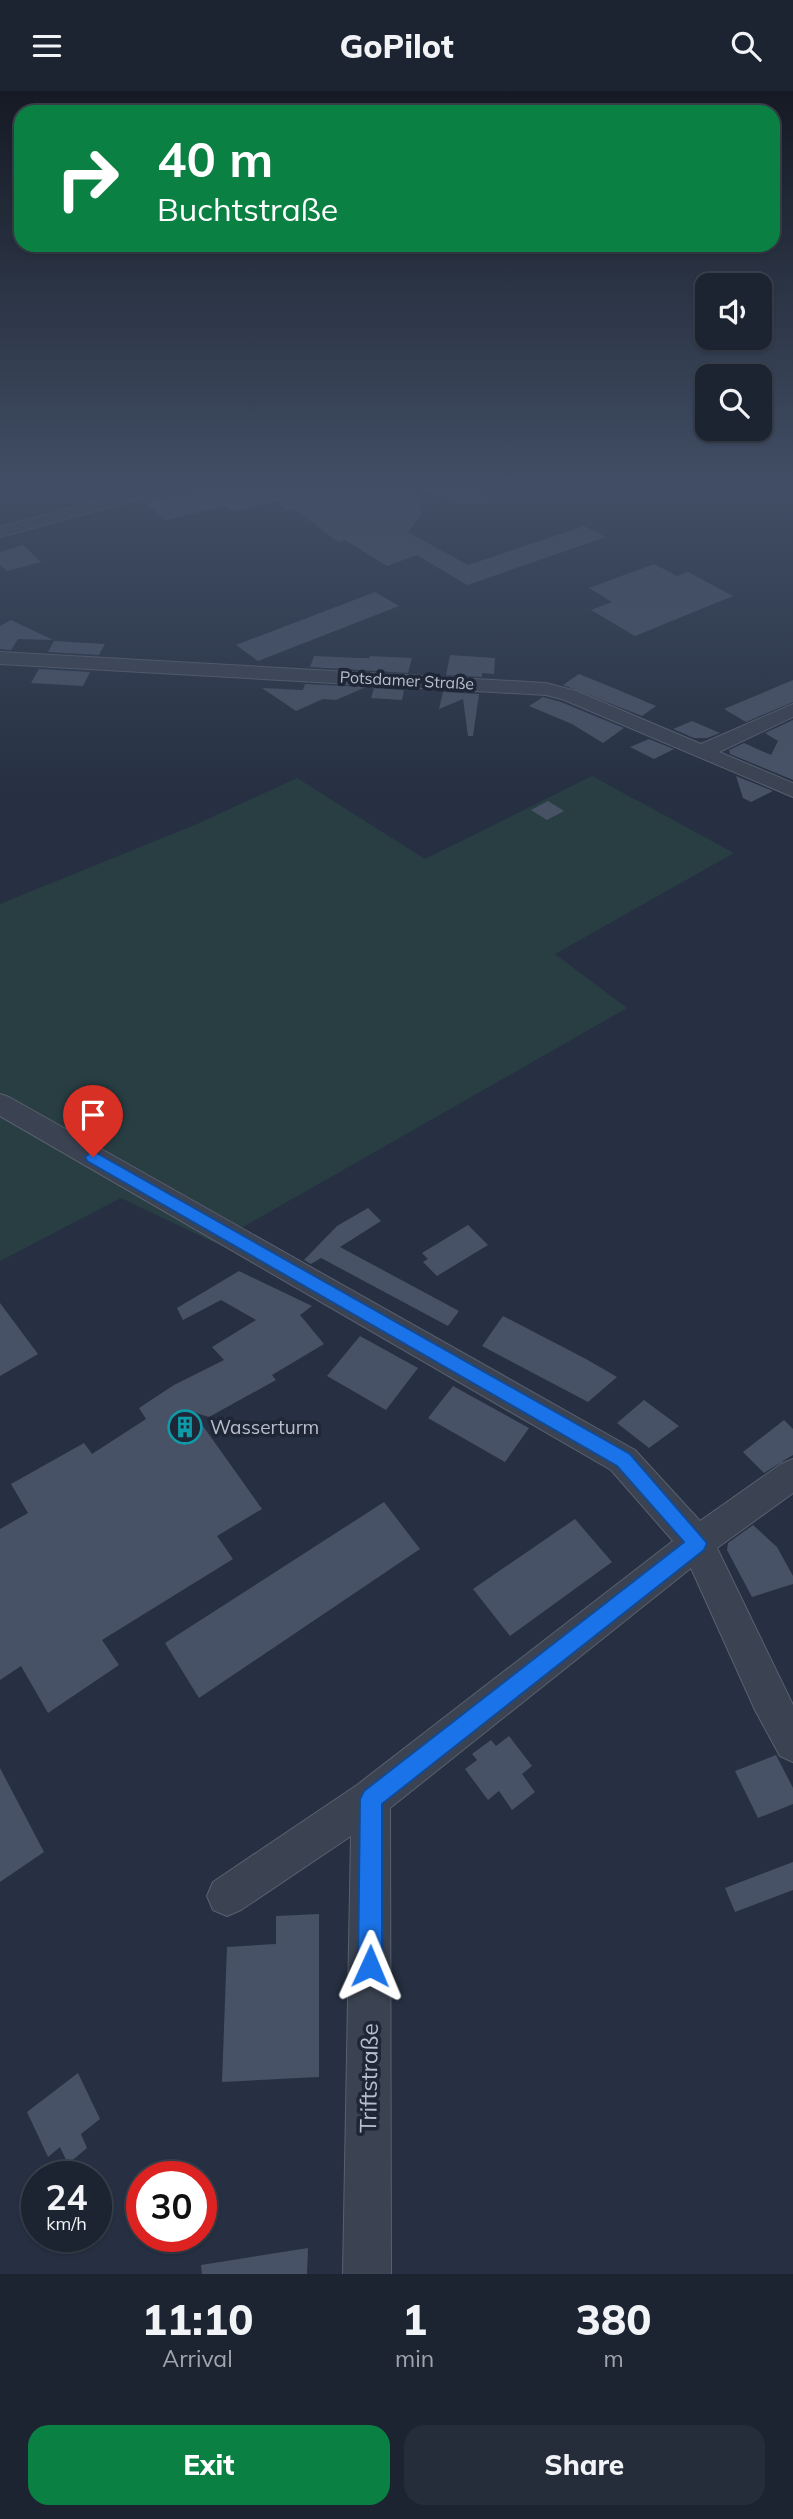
<!DOCTYPE html>
<meta charset="utf-8">
<style>
:root{--surface:#1c2432;--page:#252c3a;--text:#f1f3f6;--muted:#a0a4ac;--line:#3a414d;--accent:#0b8043}
body{margin:0;font-family:Mulish,sans-serif;background:var(--page);color:var(--text);height:100vh;display:flex;flex-direction:column;font-size:26px;white-space:nowrap}
*{box-sizing:border-box;margin:0}
p{font-size:23px;color:var(--muted)}
.icon{flex:none;width:38px;height:38px;fill:none;stroke:currentColor;stroke-width:2;stroke-linecap:round;stroke-linejoin:round}
.map{position:relative;height:2183px;overflow:hidden}
.panel{display:flex;flex-direction:column;background:var(--surface);flex:1}
.panel>*{flex:none}
.top-card{position:absolute;left:14px;top:14px;width:766px;height:147px;border-radius:21px;box-shadow:0 2px 5px #0004,0 0 0 2px var(--line);background:#0b8043;color:#fff;overflow:hidden}
.tools{position:absolute;left:695px;top:182px;display:grid;gap:14px}
.tools a{display:grid;place-items:center;width:77px;height:77px;border-radius:14px;background:var(--surface);box-shadow:0 2px 5px #0004,0 0 0 2px var(--line);font-size:35px}
.speed{position:absolute;left:21px;top:2070px;display:flex;gap:14px;font-size:35px;font-weight:700;text-align:center}
.speed>*{display:grid;place-content:center;width:91px;height:91px;border-radius:50%;background:var(--surface);box-shadow:0 2px 5px #0004,0 0 0 2px var(--line);line-height:1}
.speed small{font-size:18px;font-weight:400}
.speed .limit{border:10px solid #d22;background:#fff;color:#111}
.pin{position:absolute;display:grid;place-items:center;width:60px;height:60px;color:#fff;margin:-72px -30px;border-radius:50% 50% 50% 0;rotate:-45deg;box-shadow:0 0 7px #0007}
.pin .icon{rotate:45deg}
.me{position:absolute;width:77px;margin:-38px;rotate:1deg;stroke-linejoin:round;filter:drop-shadow(0 0 5px #0008)}
.turn{display:flex;align-items:center;gap:24px;height:147px;padding:0 28px;font-size:32px}
.turn .icon{width:91px;height:91px;stroke-width:2.5}
.turn b{display:block;font-size:49px;line-height:60px}
.eta{display:flex;justify-content:space-evenly;align-items:center;height:119px;text-align:center}
.eta b{font-size:42px;font-weight:800;line-height:49px}
.primary-button{display:flex;gap:14px;margin-top:auto;padding:14px 28px}
.primary-button a{flex:1;height:80px;border-radius:21px;background:var(--accent);color:#fff;font-size:28px;font-weight:800;line-height:80px;text-align:center}
.primary-button a+a{background:var(--page);color:var(--text)}
header{display:flex;justify-content:space-between;align-items:center;height:91px;padding:0 28px;background:var(--surface);font-size:32px;font-weight:800}
.map>svg:first-child{display:block}
</style>
<header><svg class="icon" aria-label="menu" viewBox="0 0 24 24"><path d="M4 6h16M4 12h16M4 18h16"/></svg>GoPilot<svg class="icon" aria-label="search" viewBox="0 0 24 24"><circle cx="10" cy="10" r="6"/><path d="M15 15l6 6"/></svg></header>
<div class="map">
<svg width="793" height="2183" viewBox="0 0 793 2183">
<rect width="100%" height="100%" fill="#263042"/>
<path fill="#283e43" d="M592 685 734 762 555 863 627 917 215 1152 121 1107 0 1170V813L197 733 297 687 425 768Z"/>
<g fill="#485266">
<path d="M201 397H418L421 423 408 441 468 474 584 435 606 446 467 494 417 464 387 475 345 449 338 451 295 418 287 420 277 410 232 421 225 415 166 429 142 410 158 405 159 409Z"/>
<path d="M421 397H473L493 412 458 413Z"/>
<path d="M23 454 41 471 7 480 0 474V461Z"/>
<path d="M654 473 677 485 688 481 733 505 635 545 591 519 612 511 589 497Z"/>
<path d="M375 501 399 515 258 570 236 554Z"/>
<path d="M11 529 53 549 18 548 11 559 0 558V535Z"/>
<path d="M54 550 105 553 99 564 48 561Z"/>
<path d="M450 564 495 567 494 583 482 582V586L446 584Z"/>
<path d="M314 565 360 567H369L370 565 412 567 408 582 310 576Z"/>
<path d="M39 578 90 581 83 595 31 592Z"/>
<path d="M579 583 616 598 656 615 642 625 563 594Z"/>
<path d="M793 589V611L746 631 724 618Z"/>
<path d="M305 593 366 596 336 609 323 608 296 620 262 597 303 599Z"/>
<path d="M374 597 404 599 402 609 371 607Z"/>
<path d="M443 601 479 603 473 645H468L463 608 439 618Z"/>
<path d="M543 606 561 611 624 637 603 652 572 633 529 615Z"/>
<path d="M793 629V689L730 663 729 659 744 652 771 664 778 650 765 642Z"/>
<path d="M692 630 720 642 707 647H694L673 638Z"/>
<path d="M649 648 674 658 654 668 630 656Z"/>
<path d="M736 685 773 700 751 711 743 707Z"/>
<path d="M548 710 564 720 547 729 531 719Z"/>
<path d="M368 1117 381 1130 340 1156 459 1220 448 1235 321 1167 311 1173 304 1169 337 1135Z"/>
<path d="M468 1134 488 1154 437 1185 423 1171 428 1168 422 1162Z"/>
<path d="M239 1180 312 1215 300 1224 324 1253 272 1284 276 1289 209 1326 193 1321 262 1418 217 1445 233 1468 102 1549 119 1574 48 1622 21 1575 0 1589V1438L28 1422 11 1393 84 1352 92 1363 146 1328 139 1317 174 1294 224 1269 212 1256 256 1229 221 1209 183 1229 177 1217Z"/>
<path d="M0 1212 38 1263 0 1285Z"/>
<path d="M503 1225 586 1268 617 1286 588 1311 482 1255Z"/>
<path d="M360 1245 418 1277 386 1319 327 1285Z"/>
<path d="M453 1295 529 1337 505 1371 428 1327Z"/>
<path d="M644 1309 679 1335 649 1357 617 1332Z"/>
<path d="M784 1329 793 1338V1364L764 1382 743 1361Z"/>
<path d="M384 1411 420 1458 199 1607 165 1552Z"/>
<path d="M575 1428 612 1471 510 1545 473 1498Z"/>
<path d="M753 1434 777 1456 793 1485V1493L752 1506 727 1459 728 1452Z"/>
<path d="M509 1645 532 1675 522 1683 535 1701 512 1719 499 1700 488 1709 465 1678 477 1669 472 1663 491 1649 496 1655Z"/>
<path d="M776 1664 793 1697V1713L758 1727 735 1680Z"/>
<path d="M0 1677 44 1761 0 1791Z"/>
<path d="M793 1771V1799L735 1821 725 1797Z"/>
<path d="M319 1823V1986L222 1991 227 1856 276 1853V1825Z"/>
<path d="M78 1982 100 2028 81 2043 87 2057 68 2073 60 2056 48 2066 27 2021Z"/>
<path d="M308 2157 307 2183H202L201 2174Z"/>
</g>
<g fill="none" stroke-linecap="round" stroke-linejoin="round">
<defs>
<g id="minor">
<path d="M143 397H170L168 400 0 446V436Z"/>
<path d="M0 561 546 592 576 600 701 653 793 613V626L719 661 793 692V706L562 608 546 604 0 573Z"/>
<path d="M0 1003 9 1006 635 1359 700 1430 781 1373 793 1368V1402L717 1457 793 1614V1671L780 1665 755 1619 691 1477 390 1717 391 2183H343L351 1745 241 1819 227 1825 213 1819 207 1805 213 1791 357 1694 673 1450 611 1379 0 1025Z"/>
</g>
</defs>
<use href="#minor" stroke="#59606f" stroke-width="2"/>
<use href="#minor" fill="#3b4352" fill-rule="evenodd"/>
</g>
<linearGradient id="sky" x2="0" y2="1"><stop stop-color="#151a24"/><stop offset="0.56" stop-color="#414e65"/><stop offset="1" stop-color="#414e65" stop-opacity="0"/></linearGradient>
<rect width="793" height="703" fill="url(#sky)"/>
<path fill="#1a73e8" stroke="#114b97" stroke-width="2" d="M93 1060 630 1363 707 1452 704 1459 382 1713V1875L378 1884 370 1887 361 1884 358 1875 360 1708 364 1700 684 1451 617 1375 87 1070 85 1066Z"/>
<defs>
<symbol id="building-ring" viewBox="-11 -11 22 22"><circle r="9.5" fill="#1f2737" stroke="#0f9aa8" stroke-width="1.5"/><path d="M-4-6H4V6H1V3H-1V6H-4ZM-2.5-4.3h1.7v1.8h-1.7ZM.8-4.3h1.7v1.8H.8ZM-2.5-1h1.7V.8h-1.7ZM.8-1h1.7V.8H.8Z" fill="#0f9aa8"/></symbol>
</defs>
<g fill-rule="evenodd">
<use href="#building-ring" x="166" y="1317" width="38" height="38"/>
</g>
<g text-anchor="middle" stroke-width="7" stroke-linejoin="round" paint-order="stroke">
<g font-size="16" fill="#b8becc" stroke="#1f2737">
<text transform="translate(407 589) rotate(3)" y="6">Potsdamer Straße</text>
</g>
<g font-size="19" fill="#b8becc" stroke="#1f2737" text-anchor="start">
<text x="210" y="1343">Wasserturm</text>
</g>
<g font-size="23" fill="#b8becc" stroke="#1f2737">
<text transform="translate(369 1987) rotate(-89)" y="8">Triftstraße</text>
</g>
</g>
</svg>
<div class="tools">
<a><svg class="icon" aria-label="sound" viewBox="0 0 24 24"><path d="M4 9h4l5-4v14l-5-4H4zM17 9q2 3 0 6"/></svg></a>
<a><svg class="icon" aria-label="search" viewBox="0 0 24 24"><circle cx="10" cy="10" r="6"/><path d="M15 15l6 6"/></svg></a>
</div>
<div class="speed"><div>24<small>km/h</small></div><div class="limit">30</div></div>
<div class="pin" style="left:93px;top:1066px;background:#d93025"><svg class="icon" aria-label="arrive" viewBox="0 0 24 24"><path d="M6 21V4h12l-3 4 3 4H6"/></svg></div>
<svg class="me" style="left:370px;top:1875px" viewBox="-20 -20 40 40"><path d="M0-17L14 15 0 8-14 15z" fill="#1a73e8" stroke="#fff" stroke-width="4"/></svg>
<div class="top-card">
<div class="turn"><svg class="icon" aria-label="right" viewBox="0 0 24 24"><path d="M7 20v-9h11M14 6l5 5-5 5"/></svg><div><b>40 m</b>Buchtstraße</div></div>
</div>
</div>
<section class="panel">
<div class="eta">
<div><b>11:10</b><p>Arrival</p></div>
<div><b>1</b><p>min</p></div>
<div><b>380</b><p>m</p></div>
</div>
<div class="primary-button"><a>Exit</a><a>Share</a></div>
</section>
